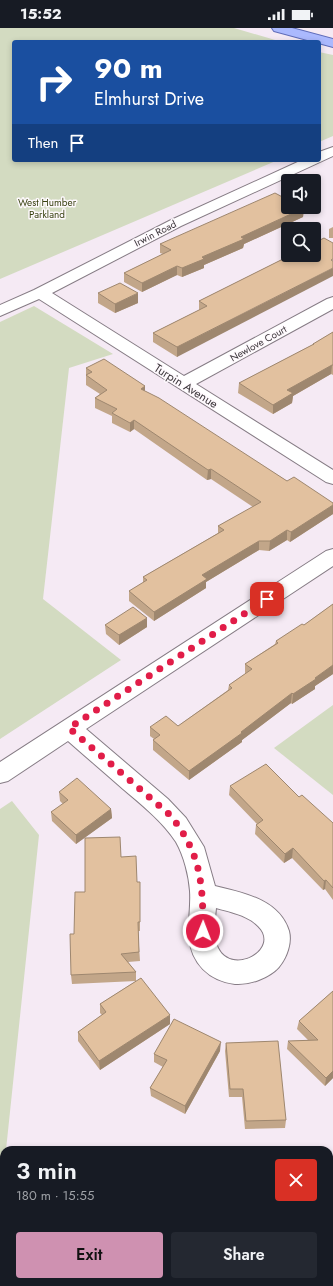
<!DOCTYPE html>
<meta charset="utf-8">
<style>
:root{--surface:#171b24;--page:#242831;--text:#f1f3f6;--muted:#9ea1a6;--accent:#cf91b1}
body{margin:0;font-family:Jost,sans-serif;background:var(--page);color:var(--text);height:100vh;display:flex;flex-direction:column;font-size:15px;white-space:nowrap}
*{box-sizing:border-box;margin:0}
p{font-size:13px;color:var(--muted)}
.icon{flex:none;width:22px;height:22px;fill:none;stroke:currentColor;stroke-width:2;stroke-linecap:round;stroke-linejoin:round}
.map{position:relative;flex:1;overflow:hidden}
.details{position:absolute;left:0px;top:1118px;width:333px;height:140px;display:flex;flex-direction:column;background:var(--surface);border-radius:12px 12px 0 0;box-shadow:0 2px 6px #0003}
.details>*{flex:none}
.hud{position:absolute;left:12px;top:12px;width:309px;height:122px;border-radius:4px;box-shadow:0 2px 6px #0003;background:#1a4fa0;color:#fff;overflow:hidden}
.controls{position:absolute;left:281px;top:146px;display:grid;gap:8px}
.controls a{display:grid;place-items:center;width:40px;height:40px;border-radius:4px;background:var(--surface);box-shadow:0 2px 6px #0003;font-size:20px}
.pin{position:absolute;display:grid;place-items:center;width:34px;height:34px;color:#fff;margin:-17px;border-radius:8px;box-shadow:0 2px 6px #0006}
.me{position:absolute;width:44px;margin:-22px;rotate:1deg;stroke-linejoin:round;filter:drop-shadow(0 0 3px #0008)}
.turn{display:flex;align-items:center;gap:14px;height:84px;padding:0 16px;font-size:18px}
.turn .icon{width:52px;height:52px;stroke-width:2.5}
.turn b{display:block;font-size:28px;line-height:34px}
.then{display:flex;align-items:center;height:38px;padding:0 16px;background:#0003;gap:8px;font-size:15px}
.round{display:grid;place-items:center;flex:none;width:42px;height:42px;border-radius:4px;background:var(--page)}
.summary{display:flex;align-items:center;justify-content:space-between;height:68px;padding:0 16px}
h1{font-size:24px;font-weight:600;line-height:30px}
.primary-button{display:flex;gap:8px;margin-top:auto;padding:8px 16px}
.primary-button a{flex:1;height:46px;border-radius:4px;background:var(--accent);color:#111;font-size:16px;font-weight:600;line-height:46px;text-align:center}
.primary-button a+a{background:var(--page);color:var(--text)}
.status{display:flex;justify-content:space-between;align-items:center;height:28px;padding:0 20px;background:var(--surface);direction:ltr}
.status svg{height:11px;fill:currentColor}
.map>svg:first-child{display:block}
</style>
<div class="status"><b>15:52</b><svg viewBox="0 0 49 12"><path d="M0 12V9h3v3zM5 12V6h3v6zM10 12V3h3v9zM15 12V0h3v12zM26 1h20v11H26zM47 4h2v5h-2z"/></svg></div>
<div class="map">
<svg width="333" height="1258" viewBox="0 0 333 1258">
<rect width="100%" height="100%" fill="#f5eaf4"/>
<g fill="#d3dbc1">
<path d="M0 0H234L282 14H14V132H278L0 251Z"/>
<path d="M319 24 333 27V108L319 114Z"/>
<path d="M34 278 113 326 69 340 43 571 121 632 0 711V294Z"/>
<path d="M333 677V767L274 720Z"/>
<path d="M12 773 39 807 6 1122H4L0 1176V781Z"/>
</g>
<g fill="none" stroke-linecap="round" stroke-linejoin="round">
<defs>
<g id="minor">
<path d="M333 119V128L181 198 52 265 184 348 327 271 333 269V281L196 356 333 442V456L326 454 39 271 0 288V277L34 262 171 192 302 132H319V124Z"/>
<path d="M333 521V538L86 701 168 771 186 790 204 819 215 858C243 865 279 871 289 903 292 915 287 929 279 939 269 950 250 957 235 956 209 953 191 935 189 909 188 894 191 878 190 863 189 848 184 828 176 814 162 793 142 777 123 761 105 745 86 729 68 713L8 753 0 755V734L326 523ZM216 880C230 884 247 887 258 898 282 921 232 949 218 920 212 909 215 892 216 880Z"/>
</g>
<path id="major" d="M272 0H292L333 11V19L274 3Z"/>
</defs>
<use href="#minor" stroke="#867c85" stroke-width="2"/>
<use href="#major" stroke="#5f6cb9" stroke-width="2"/>
<use href="#minor" fill="#fff" fill-rule="evenodd"/>
<use href="#major" fill="#abb9fe" fill-rule="evenodd"/>
</g>
<g fill="#c2a689">
<path d="M304 180 303 189 244 216 243 220 204 237V240L182 249 177 247 142 264 124 254V245L163 226 160 225V216Z"/>
<path d="M333 199V210H329V201Z"/>
<path d="M291 227 177 329 153 314V305L199 282V273Z"/>
<path d="M98 265 138 275 115 285 98 275Z"/>
<path d="M333 304V347L331 346 293 368 292 375 273 386 238 365 239 355 312 317 313 316Z"/>
<path d="M86 340 145 358V364L287 453 333 475V486L290 514 287 512 269 523 259 522 206 554V560L154 593 129 573V563L143 555V549L218 505V498L253 479 211 451 207 452 134 401 130 404 112 395V388L95 380V370L100 366 86 357Z"/>
<path d="M333 576V646L315 658V661L292 676 291 675 242 712V714L189 752 153 722V712L154 711 150 708V699L178 698 228 662 229 657 245 646V636L275 616 276 613 304 597Z"/>
<path d="M147 590V599L119 617 106 606 105 597Z"/>
<path d="M230 758 299 769 333 795V872L325 861 323 862 292 830 284 835 255 806 256 797 257 796 229 767Z"/>
<path d="M59 764 111 781 112 790 76 816 52 793 51 784 63 776 60 773Z"/>
<path d="M121 829 137 854H140V903H138L140 933 128 934 136 944V953L170 996 100 1042 78 1013V1004L102 987 100 985V976L136 953 72 956 71 947 74 906 85 864Z"/>
<path d="M333 963V1050L325 1058 287 1021 288 1013 308 1012 297 1001 299 993Z"/>
<path d="M226 1015 286 1092 285 1100 245 1101 242 1069H229L225 1023Z"/>
<path d="M220 1023 185 1086 151 1068 150 1060 163 1039 154 1034V1026Z"/>
<path d="M109 1254H228L232 1258H112Z"/>
</g>
<g fill="#9e876f">
<path d="M304 180 303 189 244 216 243 220 204 237V240L182 249V240L241 209Z"/>
<path d="M177 238V247L142 264V255Z"/>
<path d="M333 240V248L177 329V319Z"/>
<path d="M138 265V275L115 285V276Z"/>
<path d="M332 337 331 346 293 368 292 375 273 386V377L287 362Z"/>
<path d="M145 358V367L141 361Z"/>
<path d="M134 392V401L130 404V395Z"/>
<path d="M211 441V451L207 452 208 442Z"/>
<path d="M333 477V486L290 514 291 504Z"/>
<path d="M287 502V512L269 523 270 513Z"/>
<path d="M259 513V522L206 554V560L154 593V584L202 547Z"/>
<path d="M147 590V599L119 617V607Z"/>
<path d="M333 637V646L315 658V661L292 676 293 666 315 650Z"/>
<path d="M292 665 291 675 242 712V714L189 752V743Z"/>
<path d="M111 781 112 790 76 816V807Z"/>
<path d="M293 820 292 830 284 835 285 826Z"/>
<path d="M326 852 325 861 323 862 324 853Z"/>
<path d="M170 987V996L100 1042 99 1033Z"/>
<path d="M221 1014 220 1023 185 1086V1078Z"/>
<path d="M333 1043V1050L325 1058 326 1050Z"/>
</g>
<g fill="#e2c19f" stroke="#9e876f">
<path d="M275 165 288 172V179H301L304 180 241 209 244 211 202 229 204 231 182 240 177 238 142 255 124 245 171 222 160 216Z"/>
<path d="M324 210 333 215V231L331 232 333 233V240L177 319 153 305 207 278 199 273 291 227H314V215Z"/>
<path d="M120 255 138 265 115 276 98 265Z"/>
<path d="M333 304V337H332L287 362 293 365 273 377 239 355 314 316H313Z"/>
<path d="M104 331 145 358 141 361 159 370 287 453 294 449 333 475V477L291 504 287 502 270 513H259L202 547 207 551 154 584 129 563 147 552 143 549 224 502 218 498 261 474 211 441 208 442 134 392 130 395 112 385 117 381 95 370 107 362 86 347 92 344 86 340Z"/>
<path d="M333 576V637L315 650 316 651 293 666 292 665 241 704 242 705 189 743 153 712 160 707 150 699 166 688 178 698 232 660 229 657 252 641 245 636 278 615 276 613 302 596 304 597Z"/>
<path d="M133 579 147 590 119 607 105 597Z"/>
<path d="M266 736 299 769 302 767 333 795V860L326 852 324 853 293 820 285 826 256 797 263 792 230 758Z"/>
<path d="M77 750 111 781 76 807 51 784 68 772 59 764Z"/>
<path d="M120 809 121 829 136 828 137 854H140V894H138L139 924 121 926 136 944 71 947 70 906H74L75 864H85V810Z"/>
<path d="M141 950 170 987 99 1033 78 1004 106 984 100 976Z"/>
<path d="M333 963V1043L326 1050 288 1013 318 1012 299 993Z"/>
<path d="M174 991 221 1014 185 1078 150 1060 167 1032 154 1026Z"/>
<path d="M278 1013 286 1092 246 1093 243 1061H230L226 1015Z"/>
<path d="M329 1223 333 1227V1258H306L309 1254H329Z"/>
<rect x="17" y="1254" width="31" height="4"/>
<path d="M115 1254H228L232 1258H118Z"/>
</g>
<g fill="none" stroke-linecap="round" stroke-linejoin="round">
<path stroke="#e11d48" stroke-width="7" stroke-dasharray="0 12.6" d="M203 903C203 855 201 824 169 786L69 700 267 571"/>
</g>
<g text-anchor="middle" stroke-width="3" stroke-linejoin="round" paint-order="stroke">
<g font-size="10" fill="#384110" stroke="#fef9fd">
<text x="47" y="178">West Humber<tspan x="47" dy="12">Parkland</tspan></text>
</g>
<g font-size="10" fill="#3a3539" stroke="#fef9fd">
<text transform="translate(155 205) rotate(-27)" y="4">Irwin Road</text>
<text transform="translate(258 315) rotate(-29)" y="4">Newlove Court</text>
</g>
<g font-size="12" fill="#3a3539" stroke="#fef9fd">
<text transform="translate(186 358) rotate(32)" y="4">Turpin Avenue</text>
</g>
</g>
</svg>
<div class="controls">
<a><svg class="icon" aria-label="sound" viewBox="0 0 24 24"><path d="M4 9h4l5-4v14l-5-4H4zM17 9q2 3 0 6"/></svg></a>
<a><svg class="icon" aria-label="search" viewBox="0 0 24 24"><circle cx="10" cy="10" r="6"/><path d="M15 15l6 6"/></svg></a>
</div>
<div class="pin" style="left:267px;top:571px;background:#d93025"><svg class="icon" aria-label="arrive" viewBox="0 0 24 24"><path d="M6 21V4h12l-3 4 3 4H6"/></svg></div>
<svg class="me" style="left:203px;top:903px" viewBox="-20 -20 40 40"><circle r="17" fill="#e11d48" stroke="#fff" stroke-width="3"/><path d="M0-11L8 9 0 5-8 9z" fill="#fff"/></svg>
<div class="hud">
<div class="turn"><svg class="icon" aria-label="right" viewBox="0 0 24 24"><path d="M7 20v-9h11M14 6l5 5-5 5"/></svg><div><b>90 m</b>Elmhurst Drive</div></div>
<div class="then">Then<svg class="icon" aria-label="arrive" viewBox="0 0 24 24"><path d="M6 21V4h12l-3 4 3 4H6"/></svg></div>
</div>
<section class="details">
<div class="summary"><div><h1>3 min</h1><p>180 m · 15:55</p></div><a class="round" style="background:#d93025;color:#fff"><svg class="icon" aria-label="close" viewBox="0 0 24 24"><path d="M6 6l12 12M18 6L6 18"/></svg></a></div>
<div class="primary-button"><a>Exit</a><a>Share</a></div>
</section>
</div>
